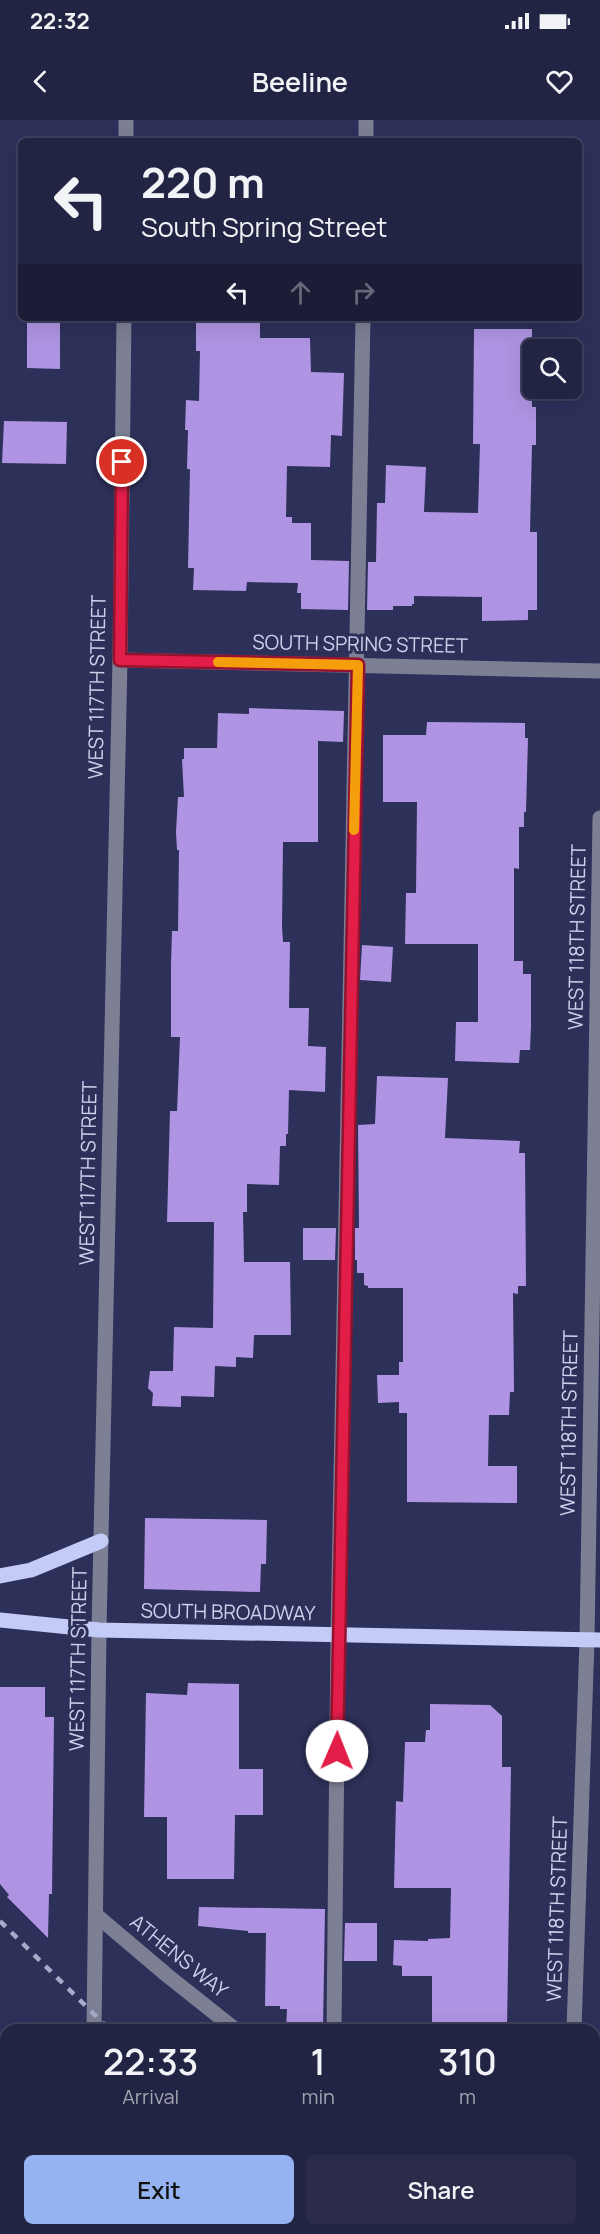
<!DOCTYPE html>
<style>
:root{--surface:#222443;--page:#2a2c4a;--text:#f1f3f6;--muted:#a2a4b2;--line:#3f415c;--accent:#95b2f1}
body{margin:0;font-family:Manrope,sans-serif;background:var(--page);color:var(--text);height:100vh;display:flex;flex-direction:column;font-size:22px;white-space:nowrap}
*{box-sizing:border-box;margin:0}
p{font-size:20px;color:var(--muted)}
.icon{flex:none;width:33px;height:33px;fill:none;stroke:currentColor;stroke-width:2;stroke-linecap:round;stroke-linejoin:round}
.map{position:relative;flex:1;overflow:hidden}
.side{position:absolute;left:0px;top:1904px;width:600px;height:212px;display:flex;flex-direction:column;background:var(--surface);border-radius:18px 18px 0 0;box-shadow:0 6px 24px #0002,0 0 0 2px var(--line)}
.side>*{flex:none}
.top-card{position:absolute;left:18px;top:18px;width:564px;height:183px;border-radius:9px;box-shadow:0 6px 24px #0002,0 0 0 2px var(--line);background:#222443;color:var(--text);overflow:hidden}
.buttons{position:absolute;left:522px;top:219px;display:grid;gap:12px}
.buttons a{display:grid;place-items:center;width:60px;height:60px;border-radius:9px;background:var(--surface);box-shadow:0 6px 24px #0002,0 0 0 2px var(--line);font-size:30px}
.pin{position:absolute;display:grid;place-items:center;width:51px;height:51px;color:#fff;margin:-26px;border:3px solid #fff;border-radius:50%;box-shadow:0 2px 6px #0007}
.me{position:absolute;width:66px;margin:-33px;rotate:1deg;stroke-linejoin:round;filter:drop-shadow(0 0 4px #0008)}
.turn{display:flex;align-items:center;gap:21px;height:126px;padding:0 24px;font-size:27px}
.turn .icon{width:78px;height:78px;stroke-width:2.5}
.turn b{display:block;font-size:42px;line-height:51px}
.lanes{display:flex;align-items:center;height:57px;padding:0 24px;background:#0003;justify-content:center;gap:30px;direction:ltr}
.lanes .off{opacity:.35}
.eta{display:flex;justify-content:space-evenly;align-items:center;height:102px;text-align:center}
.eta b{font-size:36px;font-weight:600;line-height:42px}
.button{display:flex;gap:12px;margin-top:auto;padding:12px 24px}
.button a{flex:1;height:69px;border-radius:9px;background:var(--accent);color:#111;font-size:24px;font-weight:600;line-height:69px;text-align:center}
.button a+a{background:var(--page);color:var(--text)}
.status{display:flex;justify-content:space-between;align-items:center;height:42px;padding:0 30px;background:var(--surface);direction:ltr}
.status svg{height:16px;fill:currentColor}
header{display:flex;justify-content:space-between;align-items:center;height:78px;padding:0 24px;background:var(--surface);font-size:27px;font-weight:600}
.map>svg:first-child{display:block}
</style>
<div class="status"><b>22:32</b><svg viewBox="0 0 49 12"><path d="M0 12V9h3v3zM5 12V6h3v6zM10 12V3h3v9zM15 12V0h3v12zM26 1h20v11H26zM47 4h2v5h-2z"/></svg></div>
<header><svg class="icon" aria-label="back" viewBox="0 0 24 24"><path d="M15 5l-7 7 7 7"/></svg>Beeline<svg class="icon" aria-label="heart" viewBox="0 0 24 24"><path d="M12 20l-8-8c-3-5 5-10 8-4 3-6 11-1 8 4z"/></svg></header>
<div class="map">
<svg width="600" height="2114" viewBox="0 0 600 2114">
<rect width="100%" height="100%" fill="#2d3059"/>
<g fill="#ae94e2">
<path d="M27 198H60V249L27 248Z"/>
<path d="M196 198H260V218H310L311 252 344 253 342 316 331 315 330 347 287 346 286 397H292V403H311V440L349 441 348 490 301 489V473H297L298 463 247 462 246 471 193 470 194 448H188L190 349H187L188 310H185L186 280 199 281 200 231H196Z"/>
<path d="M474 209H532V287H536V325H532L530 412H537V490H528V500L482 501V477L414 476V484H412V486H393V490H367L368 442H376L377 383H385L386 345 426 347 424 392 478 393 480 324H473Z"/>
<path d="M4 301 67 302 66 344 2 343Z"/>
<path d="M249 588 344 591 343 622 318 621V722H283L282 806 283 822H290L289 888H309L308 926 326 927 325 972 289 970 288 1014H286V1026H280L279 1065 247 1064V1092H243L244 1142H290L291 1215H254L253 1238 236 1237V1247L215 1246 214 1277 181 1276V1287L152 1286 153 1273 148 1268 150 1251H173L174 1207 213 1208 214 1102H167L170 991H177L180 917H171V844L172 811H178L179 730H177L176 712 178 677H184L182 639H184V628H217L218 593 249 594Z"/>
<path d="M427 602 525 603V618H528L526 692H524V707H519V749L514 748V841H523V854H531V906L530 930H520L519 943 455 941 456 902H478V824H405L406 773H416L417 682H383V615H426Z"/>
<path d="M362 825 393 827 391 862 360 860Z"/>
<path d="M377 956 448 958 445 1018 520 1021 519 1033H525L526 1166H518V1174L513 1173 514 1272H510L509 1295H489L488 1346H517V1383L407 1382V1293H399V1282L378 1283 377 1255H399V1242H403V1168H368V1166L364 1165V1153H357V1140H355V1108H359L358 1005 375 1004Z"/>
<path d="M303 1108H336L335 1140H303Z"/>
<path d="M145 1398 267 1400 266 1444H261L260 1472 144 1469Z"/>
<path d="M188 1563 239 1564V1649H263V1695H235L234 1759H167V1697H144L146 1573 187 1575Z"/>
<path d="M0 1567H45V1597H54L52 1774H49L48 1818 7 1777 9 1775 0 1764Z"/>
<path d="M430 1584 490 1585 502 1596V1647H511L507 1910H432V1856H402V1846L393 1845 394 1820 428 1821V1819L450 1818 451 1768H394L396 1681 403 1682 405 1622H425L426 1610H430Z"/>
<path d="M199 1787 325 1789 323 1910H286L287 1889H280V1886H265L266 1813H248V1811L198 1806Z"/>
<path d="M345 1803H377V1841H344Z"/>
</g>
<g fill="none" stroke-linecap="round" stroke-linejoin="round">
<g stroke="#7d8095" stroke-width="15">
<path d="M126 21V0"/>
<path d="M366 21V0"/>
<path d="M120 540 600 551"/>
<path d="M96 1795 168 1856 236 1910"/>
<path d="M94 1910 99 1510 120 540 124 198"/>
<path d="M334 1910 338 1515 363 198"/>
<path d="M574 1910 587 1520 600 698"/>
<path d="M518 2109 527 2114"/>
<path d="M91 2114V2109"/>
<path d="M568 2114V2109"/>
</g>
<g stroke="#c5cbf7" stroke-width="15">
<path d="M0 1456 31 1450 101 1421"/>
<path d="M0 1500 99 1510 600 1520"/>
</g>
<g stroke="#eaecf7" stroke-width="18">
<path d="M0 1949 6 1959"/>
<path d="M120 2109 125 2114"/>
</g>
<g stroke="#a7aac8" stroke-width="4.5" stroke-dasharray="8 8" stroke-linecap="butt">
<path d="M0 1801 110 1910"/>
<path d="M365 2109 372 2114"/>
</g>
</g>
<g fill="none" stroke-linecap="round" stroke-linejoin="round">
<defs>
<path id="route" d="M122 342 120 540 358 545 337 1631"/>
</defs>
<use href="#route" stroke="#92132f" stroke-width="15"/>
<use href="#route" stroke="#e11d48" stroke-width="10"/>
<path stroke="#f59e0b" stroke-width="10" d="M218 542 358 545 354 710"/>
</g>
<g text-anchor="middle" stroke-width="6" stroke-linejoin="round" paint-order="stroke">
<g font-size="20" fill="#ccd0ea" stroke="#2d3059">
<text transform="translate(360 524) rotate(1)" y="7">SOUTH SPRING STREET</text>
<text transform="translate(97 567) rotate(-89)" y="7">WEST 117TH STREET</text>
<text transform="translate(577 817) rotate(-89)" y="7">WEST 118TH STREET</text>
<text transform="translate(88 1053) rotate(-89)" y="7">WEST 117TH STREET</text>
<text transform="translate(569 1303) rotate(-89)" y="7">WEST 118TH STREET</text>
<text transform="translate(228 1492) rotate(1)" y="7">SOUTH BROADWAY</text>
<text transform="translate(78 1539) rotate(-89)" y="7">WEST 117TH STREET</text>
<text transform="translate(557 1789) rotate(-88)" y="7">WEST 118TH STREET</text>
<text transform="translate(179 1836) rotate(39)" y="7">ATHENS WAY</text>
</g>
</g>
</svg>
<div class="buttons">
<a><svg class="icon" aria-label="search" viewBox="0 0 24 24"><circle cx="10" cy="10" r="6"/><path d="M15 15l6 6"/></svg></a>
</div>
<div class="pin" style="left:122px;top:342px;background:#d93025"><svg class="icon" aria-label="arrive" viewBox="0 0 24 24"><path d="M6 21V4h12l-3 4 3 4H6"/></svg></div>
<svg class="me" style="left:337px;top:1631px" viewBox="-20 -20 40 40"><circle r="19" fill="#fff"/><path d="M0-13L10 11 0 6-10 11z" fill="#e11d48"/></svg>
<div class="top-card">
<div class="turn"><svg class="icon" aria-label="left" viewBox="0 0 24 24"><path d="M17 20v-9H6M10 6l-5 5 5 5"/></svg><div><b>220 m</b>South Spring Street</div></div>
<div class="lanes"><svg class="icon" aria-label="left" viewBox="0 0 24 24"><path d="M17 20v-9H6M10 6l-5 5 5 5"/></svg><svg class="icon off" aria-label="ahead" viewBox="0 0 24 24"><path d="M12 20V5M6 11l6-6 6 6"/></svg><svg class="icon off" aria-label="right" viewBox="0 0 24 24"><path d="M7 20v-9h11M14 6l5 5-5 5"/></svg></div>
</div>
<section class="side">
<div class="eta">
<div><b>22:33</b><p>Arrival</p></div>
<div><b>1</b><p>min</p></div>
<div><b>310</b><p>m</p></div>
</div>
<div class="button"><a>Exit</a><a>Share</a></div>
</section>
</div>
